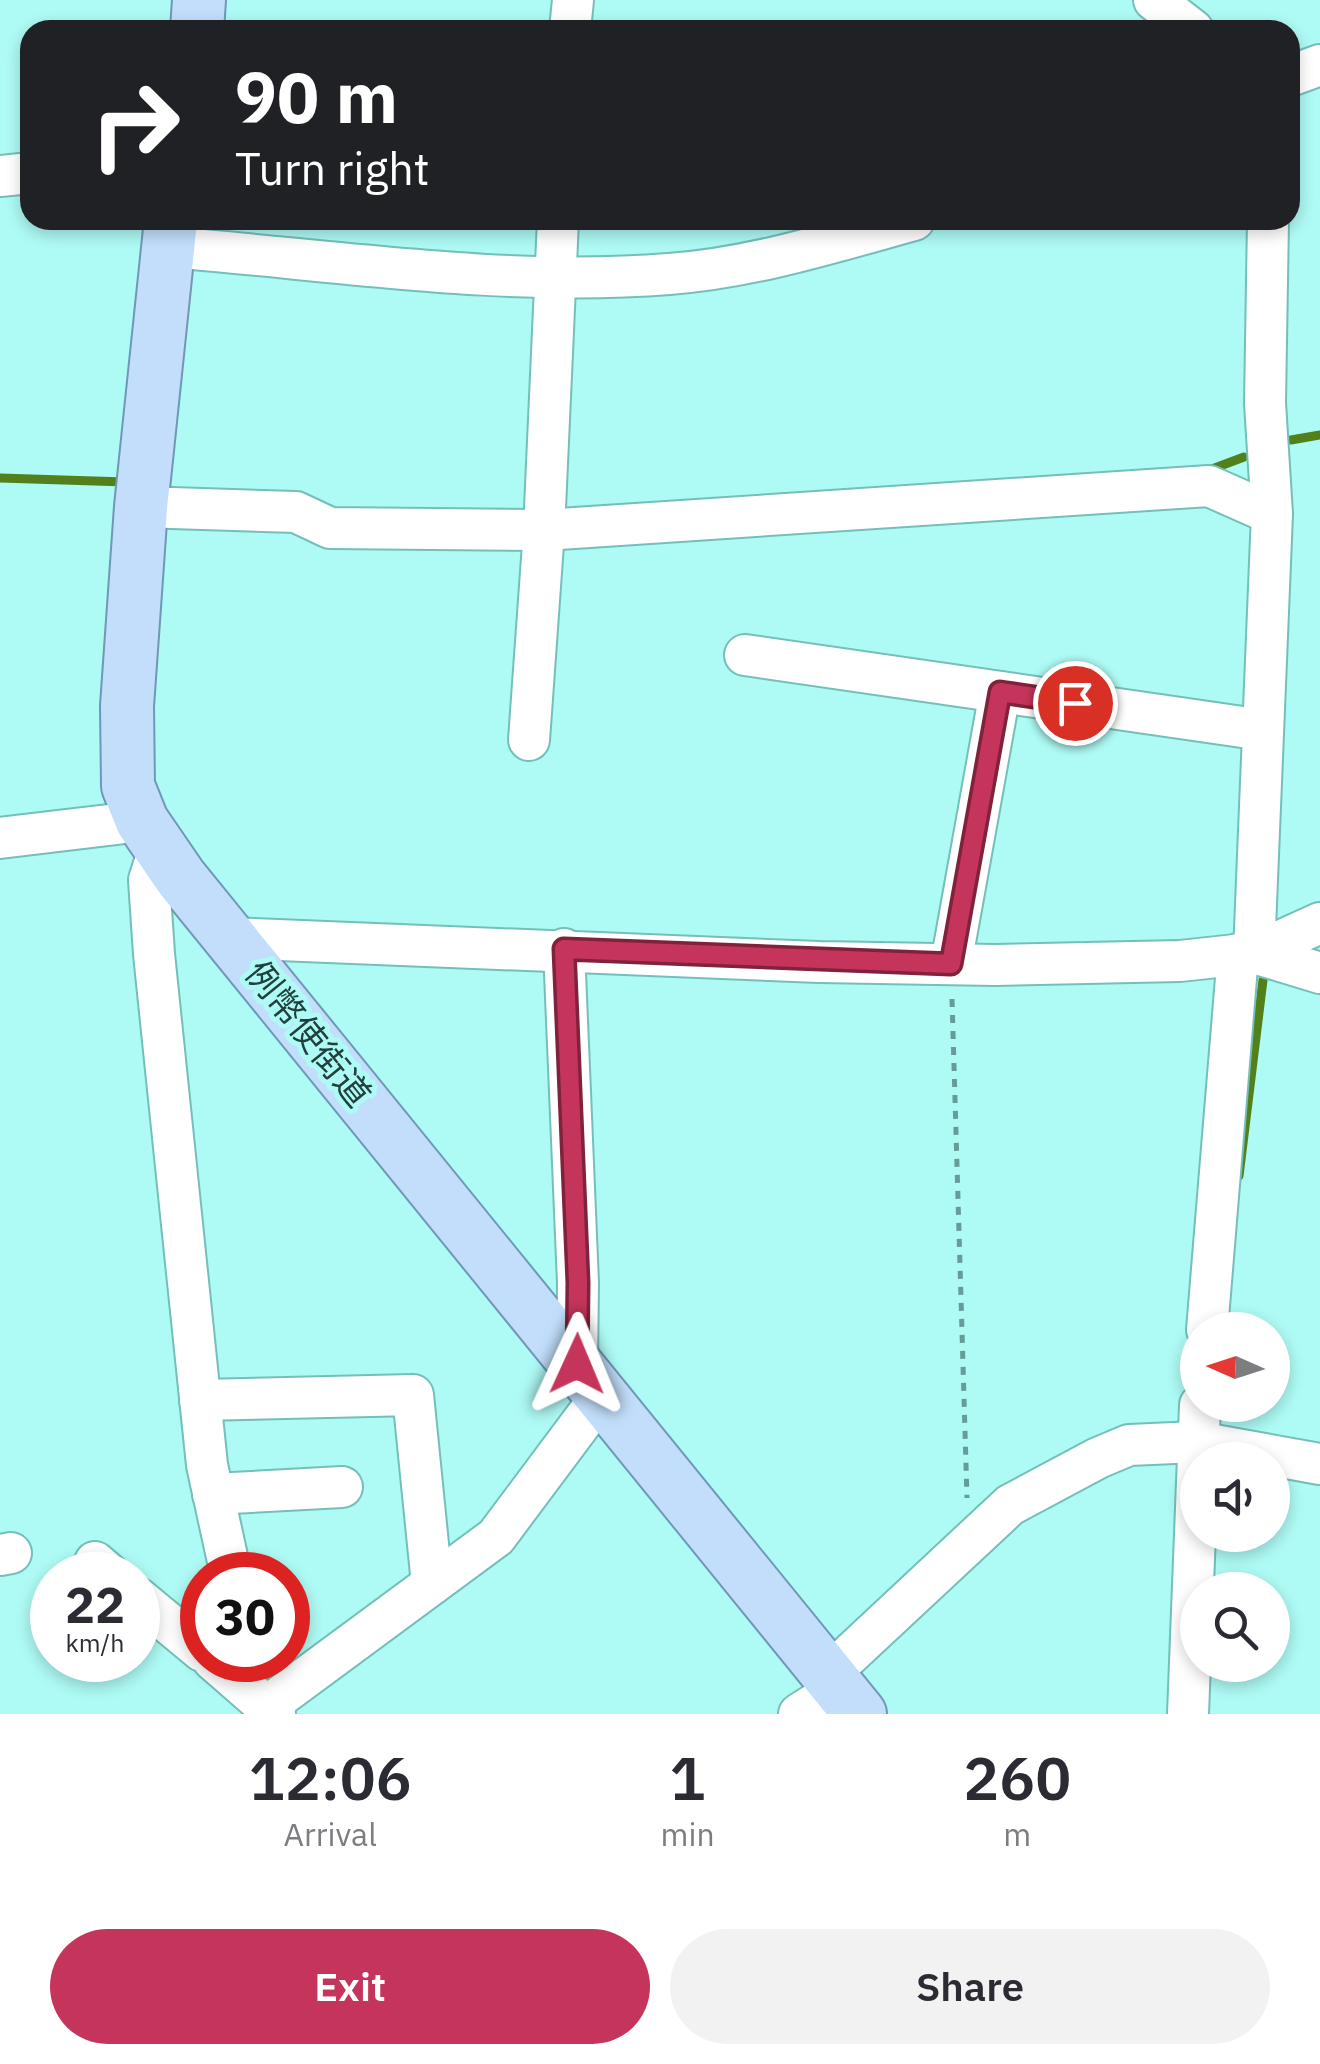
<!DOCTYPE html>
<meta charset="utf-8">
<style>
:root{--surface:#fff;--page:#f2f2f3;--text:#2b2b33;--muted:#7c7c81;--accent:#c5355b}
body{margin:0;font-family:"IBM Plex Sans","Noto Sans JP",sans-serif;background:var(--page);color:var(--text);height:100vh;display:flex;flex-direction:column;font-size:38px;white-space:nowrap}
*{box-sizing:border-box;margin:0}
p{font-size:32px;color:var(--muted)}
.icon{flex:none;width:55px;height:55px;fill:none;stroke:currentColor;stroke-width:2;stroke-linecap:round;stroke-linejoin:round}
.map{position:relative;height:1714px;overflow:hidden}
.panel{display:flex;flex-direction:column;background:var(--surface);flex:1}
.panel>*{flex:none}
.hud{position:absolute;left:20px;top:20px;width:1280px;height:210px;border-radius:30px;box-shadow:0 5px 15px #0003;background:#202124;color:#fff;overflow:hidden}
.needle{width:65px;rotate:273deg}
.fabs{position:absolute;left:1180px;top:1312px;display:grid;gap:20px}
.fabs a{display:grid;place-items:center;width:110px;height:110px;border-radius:50%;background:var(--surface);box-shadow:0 5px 15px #0003;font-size:50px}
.speed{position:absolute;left:30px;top:1552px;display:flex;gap:20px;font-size:50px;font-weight:700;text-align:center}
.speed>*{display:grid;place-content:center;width:130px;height:130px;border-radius:50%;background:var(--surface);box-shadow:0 5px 15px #0003;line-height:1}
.speed small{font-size:25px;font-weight:400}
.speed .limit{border:15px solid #d22;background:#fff;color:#111}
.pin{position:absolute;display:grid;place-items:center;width:85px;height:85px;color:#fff;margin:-42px;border:5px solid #fff;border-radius:50%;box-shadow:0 2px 10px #0007}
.me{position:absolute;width:110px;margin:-55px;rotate:1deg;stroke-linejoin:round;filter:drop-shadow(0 0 8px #0008)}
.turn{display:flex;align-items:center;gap:35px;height:210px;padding:0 50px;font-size:45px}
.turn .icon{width:130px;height:130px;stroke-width:2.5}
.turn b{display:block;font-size:70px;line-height:85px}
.eta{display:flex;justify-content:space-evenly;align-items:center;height:170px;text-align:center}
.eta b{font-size:60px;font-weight:600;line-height:70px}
.button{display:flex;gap:20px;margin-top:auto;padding:20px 50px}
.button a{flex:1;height:115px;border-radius:60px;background:var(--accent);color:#fff;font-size:40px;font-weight:600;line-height:115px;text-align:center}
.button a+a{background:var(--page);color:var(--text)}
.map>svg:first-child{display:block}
</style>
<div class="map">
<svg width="1320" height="1714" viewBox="0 0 1320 1714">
<rect width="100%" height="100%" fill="#aefaf4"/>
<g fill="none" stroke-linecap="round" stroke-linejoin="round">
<g stroke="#52811c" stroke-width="9">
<path d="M1291 440 1320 435"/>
<path d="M1204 472 1244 457"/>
<path d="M0 478 126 482"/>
<path d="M1239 1176 1263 980"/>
</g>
<defs>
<g id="minor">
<path d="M1154 0 1193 30"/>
<path d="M570 30 573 0"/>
<path d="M1290 76 1320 65"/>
<path d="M0 176 30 173"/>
<path d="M168 247C333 260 503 287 669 274 752 268 834 242 914 220"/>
<path d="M141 507 296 512 330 528 544 530 1209 486 1272 514"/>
<path d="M745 655 1263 730"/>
<path d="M529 740 544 530 558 220"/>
<path d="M0 838 142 821"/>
<path d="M159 849 149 880 154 954 207 1465 231 1575"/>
<path d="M230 938 819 962 995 965 1180 961 1254 953 1320 923"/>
<path d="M564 949 578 1283 577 1364"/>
<path d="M1254 953 1272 514 1265 403 1268 220"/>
<path d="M1254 953 1320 973"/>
<path d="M951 964 1000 692"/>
<path d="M1207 1330 1238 954"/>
<path d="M200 1400 413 1395 432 1584"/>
<path d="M213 1494 342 1487"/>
<path d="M0 1555 11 1553"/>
<path d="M95 1562 110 1575"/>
<path d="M138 1598 202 1651"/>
<path d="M213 1660 275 1714"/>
<path d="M829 1674 1010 1505 1098 1458 1129 1445 1197 1442 1320 1464"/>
<path d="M267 1706 496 1537 602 1395"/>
<path d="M799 1714 840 1688"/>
<path d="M1188 1714 1200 1405"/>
</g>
<g id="major">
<path d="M197 30 199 0"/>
<path d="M171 220 141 507 127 706 128 786 142 821 181 878 860 1714"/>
</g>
</defs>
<use href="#minor" stroke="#74bfba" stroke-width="44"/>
<use href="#major" stroke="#6f98b7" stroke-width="56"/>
<path stroke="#669c98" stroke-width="5" stroke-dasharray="8 8" stroke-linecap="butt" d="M952 999 967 1498"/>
<use href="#minor" stroke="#fff" stroke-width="40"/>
<use href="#major" stroke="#c2defb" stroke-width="52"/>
</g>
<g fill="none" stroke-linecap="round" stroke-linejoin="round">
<defs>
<path id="route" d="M577 1364 578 1283 564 949 951 964 1000 692 1075 703"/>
</defs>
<use href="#route" stroke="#80223b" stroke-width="25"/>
<use href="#route" stroke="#c5355b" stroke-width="18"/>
</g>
<g text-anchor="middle" stroke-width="10" stroke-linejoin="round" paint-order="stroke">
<g font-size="35" fill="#203f3d" stroke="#aefaf4">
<text transform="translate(308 1034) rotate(51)" y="12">例幣使街道</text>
</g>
</g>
</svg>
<div class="fabs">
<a><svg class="needle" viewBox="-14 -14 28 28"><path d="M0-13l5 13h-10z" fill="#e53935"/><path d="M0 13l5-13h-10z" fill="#7c7c81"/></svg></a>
<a><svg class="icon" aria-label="sound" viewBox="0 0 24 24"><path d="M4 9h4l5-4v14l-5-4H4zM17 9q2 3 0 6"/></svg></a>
<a><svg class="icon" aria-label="search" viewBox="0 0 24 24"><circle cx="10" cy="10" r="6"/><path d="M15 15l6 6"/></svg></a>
</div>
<div class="speed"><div>22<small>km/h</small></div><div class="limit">30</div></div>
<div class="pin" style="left:1075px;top:703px;background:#d93025"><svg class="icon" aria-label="arrive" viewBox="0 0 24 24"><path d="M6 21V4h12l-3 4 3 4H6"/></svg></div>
<svg class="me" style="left:577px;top:1364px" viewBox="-20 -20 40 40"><path d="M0-17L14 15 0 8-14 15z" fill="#c5355b" stroke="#fff" stroke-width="4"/></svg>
<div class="hud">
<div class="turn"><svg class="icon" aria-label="right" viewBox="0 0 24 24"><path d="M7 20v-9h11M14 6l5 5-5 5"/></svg><div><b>90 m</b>Turn right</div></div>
</div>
</div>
<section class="panel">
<div class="eta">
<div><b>12:06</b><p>Arrival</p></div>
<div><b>1</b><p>min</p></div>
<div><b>260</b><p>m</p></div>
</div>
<div class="button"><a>Exit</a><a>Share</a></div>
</section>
